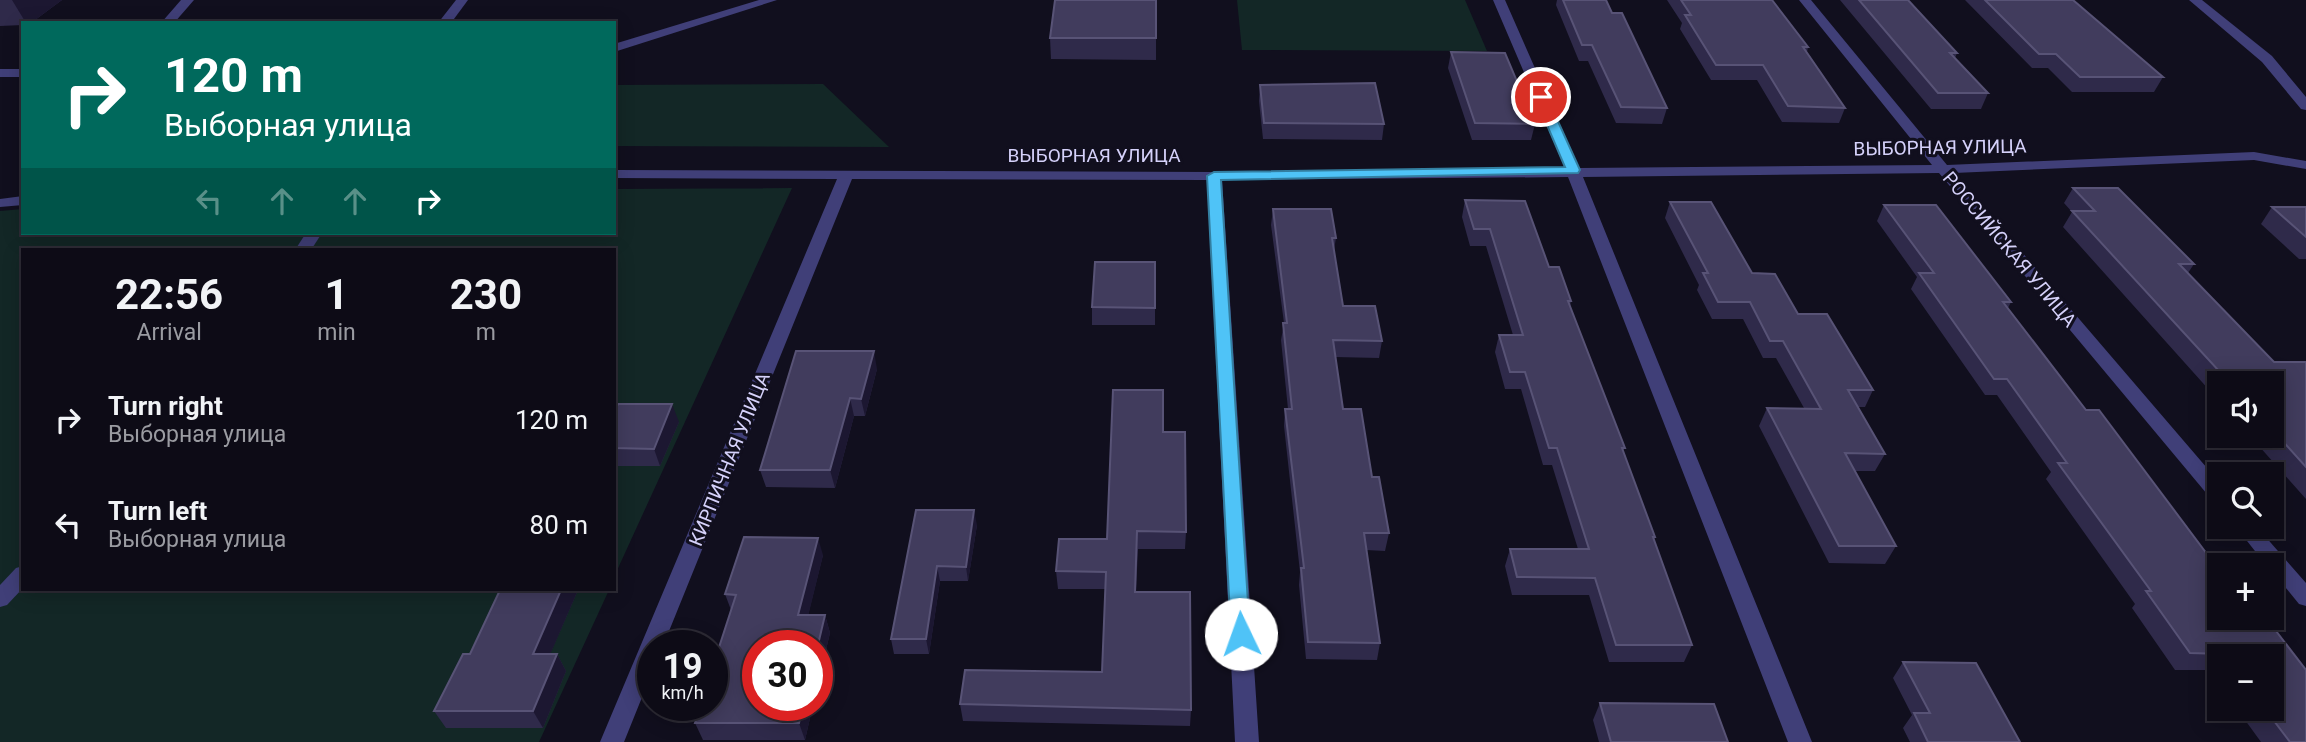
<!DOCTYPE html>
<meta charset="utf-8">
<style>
:root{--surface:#0d0b16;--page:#1b1923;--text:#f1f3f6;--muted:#9a9ba1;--line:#2d2b35}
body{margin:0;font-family:Roboto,sans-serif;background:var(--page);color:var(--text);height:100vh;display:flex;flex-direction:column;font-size:26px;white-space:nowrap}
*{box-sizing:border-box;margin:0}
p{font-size:23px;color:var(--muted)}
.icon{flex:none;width:38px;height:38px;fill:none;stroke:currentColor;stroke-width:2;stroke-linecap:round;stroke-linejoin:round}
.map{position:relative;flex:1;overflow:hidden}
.side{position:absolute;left:21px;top:248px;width:595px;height:343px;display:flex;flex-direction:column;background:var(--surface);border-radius:0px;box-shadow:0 4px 18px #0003,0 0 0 2px var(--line)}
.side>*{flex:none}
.banner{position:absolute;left:21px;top:21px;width:595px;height:214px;border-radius:0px;box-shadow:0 4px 18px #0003,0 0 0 2px var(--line);background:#00695c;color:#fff;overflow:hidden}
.fabs{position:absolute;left:2207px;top:371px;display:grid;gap:14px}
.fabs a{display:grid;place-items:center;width:77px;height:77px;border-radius:0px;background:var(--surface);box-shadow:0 4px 18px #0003,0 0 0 2px var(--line);font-size:35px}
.speed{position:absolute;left:637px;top:630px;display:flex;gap:14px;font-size:35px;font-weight:700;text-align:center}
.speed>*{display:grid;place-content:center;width:91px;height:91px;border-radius:50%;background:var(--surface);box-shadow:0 4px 18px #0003,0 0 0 2px var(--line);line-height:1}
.speed small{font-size:18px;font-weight:400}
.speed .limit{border:10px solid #d22;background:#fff;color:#111}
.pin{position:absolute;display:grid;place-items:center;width:60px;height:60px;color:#fff;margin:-30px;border:4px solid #fff;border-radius:50%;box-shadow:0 2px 7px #0007}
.me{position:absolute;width:77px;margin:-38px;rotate:357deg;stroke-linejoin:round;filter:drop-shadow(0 0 5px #0008)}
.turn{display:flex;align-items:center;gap:24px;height:147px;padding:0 28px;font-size:32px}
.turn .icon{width:91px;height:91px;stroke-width:2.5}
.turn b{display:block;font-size:49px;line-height:60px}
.lanes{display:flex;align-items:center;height:66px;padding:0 28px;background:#0003;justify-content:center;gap:35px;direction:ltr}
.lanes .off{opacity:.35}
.eta{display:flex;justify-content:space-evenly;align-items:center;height:119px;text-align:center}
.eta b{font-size:42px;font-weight:700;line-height:49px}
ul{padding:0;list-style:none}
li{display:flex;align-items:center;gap:21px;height:105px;padding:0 28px}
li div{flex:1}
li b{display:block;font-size:26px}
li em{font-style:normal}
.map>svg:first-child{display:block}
</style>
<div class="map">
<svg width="2306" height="742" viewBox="0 0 2306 742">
<rect width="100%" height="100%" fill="#110f1e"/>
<g fill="#132726">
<path d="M1237 0H1465L1487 51 1242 50Z"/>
<path d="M823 84 889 147 614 146V85Z"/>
<path d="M792 188 614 577V250H23V590H609L539 742H0V211L23 209V233H614V189Z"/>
</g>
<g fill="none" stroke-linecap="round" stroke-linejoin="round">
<g fill="#403f78" fill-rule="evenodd">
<path d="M759 0H777L614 52V44Z"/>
<rect x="0" y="69" width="23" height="8"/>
</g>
<g fill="#403f78" fill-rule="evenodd">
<path d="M181 0H194L174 23H161Z"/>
<path d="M456 0H468L451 23H438Z"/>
<path d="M1493 0H1505L1579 168 1932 165 1799 0H1811L1947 165 2254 152 2306 161V169L2254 160 1954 173 2219 482V502L2212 500 1939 173 1583 177 1812 742H1788L1568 177 1222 180 1259 742H1235L1207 180 852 179 663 646H653V670L624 742H600L837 179 614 178V170L1214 172 1565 168Z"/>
<path d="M2189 0H2202L2272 56 2306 97V110L2301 109 2262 62Z"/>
<path d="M23 196V205L0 207V199Z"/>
<path d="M306 233H322L311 250H295Z"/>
<path d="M2236 527H2257L2306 583V606L2299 604 2272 571V565H2266Z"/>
<path d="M23 566V588L7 605 0 607V585L16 568Z"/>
</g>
</g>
<g fill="#2f2a4a">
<path d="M0 0H62L31 23H23V25L0 26Z"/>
<path d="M1156 0V60L1051 59 1050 38Z"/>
<path d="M1557 0H1606L1612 13 1667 108 1662 124 1616 123 1588 61H1579L1556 5Z"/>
<path d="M1667 0H1772L1808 47 1807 52 1845 108 1839 123 1782 122 1757 80H1711L1680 29 1682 23Z"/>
<path d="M1840 0H1908L1957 53 1955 58 1988 93 1981 109H1931Z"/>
<path d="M1965 0H2073L2163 77 2154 92H2072L2048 68H2032Z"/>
<path d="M1451 52 1535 124 1531 140H1472L1448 68Z"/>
<path d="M1260 85 1384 124 1382 140 1263 139 1259 101Z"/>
<path d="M2073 188 2194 264 2188 273 2274 362H2306V499L2250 436H2272V383H2219V401L2063 227 2072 212 2064 203Z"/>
<path d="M1465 200 1549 267 1571 301 1570 306 1625 448 1623 451 1655 537 1654 540 1692 645 1684 662H1609L1589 595H1512L1505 566 1510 549H1578L1552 465H1543L1521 389H1505L1495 352 1499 335H1513L1486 246H1470L1462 217Z"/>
<path d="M1670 202 1798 314 1873 390 1865 407H1858L1885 454 1875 471H1854L1896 546 1885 564 1829 563 1759 426 1767 408H1804L1776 358H1763L1743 319H1712L1697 290 1699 285 1665 218Z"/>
<path d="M1884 205H1936L2011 302 2008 308 2086 410H2099L2207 554H2216L2224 565H2219V618H2266L2306 670V742H2261L2237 709H2272V656H2219V684L2209 670H2175L2132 608 2135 604 2046 479 2051 472 1997 395H1985L1911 289 1917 277 1877 221Z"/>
<path d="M2272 207H2306V259H2299L2261 224Z"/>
<path d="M1273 209 1336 238 1334 250 1343 306 1382 341 1379 358 1335 357 1343 409 1372 477 1389 533 1385 551 1366 550 1380 643 1377 660 1306 659 1299 585 1300 572 1284 426 1285 409H1288L1281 340 1284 323 1271 225Z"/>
<path d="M1155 262V325H1092V307Z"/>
<path d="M877 369 865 416H854L835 488 766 487 760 470Z"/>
<path d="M614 412 679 422 660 466H614Z"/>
<path d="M1163 432 1186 532 1185 549H1138L1136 592 1191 710 1190 726 963 721 960 704 1102 672 1105 589H1058L1056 571 1107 539Z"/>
<path d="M916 510 977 525 968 581H940L929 654H894L891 639Z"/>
<path d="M823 555 808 615H825L830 633 817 687V646L813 705 805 740H703L695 723 731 610 725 594Z"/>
<path d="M500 590H578L550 654H557L566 671 543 728H446L434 711 470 654Z"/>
<path d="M1903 662 2020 742H1910L1903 728 1912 715 1893 678Z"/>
<path d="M1600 703 1728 742H1599L1593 720Z"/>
</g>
<g fill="#1c1731">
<path d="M12 0H62L31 23H26Z"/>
<path d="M874 351 877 369 865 416 861 399Z"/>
<path d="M850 398 854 416 835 488 830 470Z"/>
<path d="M672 404 679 422 660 466 654 449Z"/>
<path d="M974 510 977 525 968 581 966 567Z"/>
<path d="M818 538 823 555 804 633 798 615Z"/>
<path d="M937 566 940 581 929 654 926 639Z"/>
<path d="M561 590H578L543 671 533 654Z"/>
<path d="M825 615 830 633 817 687V649Z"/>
<path d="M557 654 566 671 543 728 533 711Z"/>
<path d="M803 705H813L805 740 799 723Z"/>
</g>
<g fill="#413c5d" stroke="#585376" stroke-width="2">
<path d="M1055 0H1156V38H1050Z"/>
<path d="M1563 0H1606L1612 13H1622L1667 108 1621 107 1592 45H1582Z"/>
<path d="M1681 0H1772L1808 47H1803L1845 108 1788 106 1763 65H1716L1685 15H1691Z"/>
<path d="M1859 0H1908L1957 53H1950L1988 93H1938Z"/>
<path d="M1985 0H2073L2163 77H2080L2056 54H2039Z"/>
<path d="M1451 52 1505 53 1535 124 1475 123Z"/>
<path d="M1375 83 1384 124 1264 123 1260 85Z"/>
<path d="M2073 188H2118L2194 264H2179L2274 362H2306V467L2272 429V383H2230L2072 211H2095Z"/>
<path d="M1465 200 1525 201 1549 267H1559L1571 301H1568L1625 448H1622L1655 537H1653L1692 645H1616L1595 578 1517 577 1510 549H1589L1557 448H1549L1525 372H1510L1499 335H1523L1490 229H1474Z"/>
<path d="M1670 202H1711L1752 273 1775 274 1798 314H1827L1873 390H1848L1885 454 1845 453 1896 546H1839L1767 408 1821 409 1783 341H1770L1750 302H1718L1703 273H1708Z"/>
<path d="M1884 205H1936L2011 302H2003L2086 410H2099L2207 554H2216L2224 565H2219V618H2266L2306 670V742H2290L2265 709H2272V656H2226L2224 654 2190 653 2146 591H2151L2058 463H2067L2007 379H1994L1919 273H1934Z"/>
<path d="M2272 207H2306V237Z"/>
<path d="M1273 209H1331L1336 238H1332L1343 306H1375L1382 341 1333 340 1343 409H1361L1372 477H1379L1389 533H1364L1380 643 1308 642 1301 568H1304L1285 409H1292L1283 323H1287Z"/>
<path d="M1095 262H1155V308L1092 307Z"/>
<path d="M796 351H874L861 399 850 398 830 470H760Z"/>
<path d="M1113 390H1163V432H1185L1186 532 1137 531 1135 592H1190L1191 710 960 704 965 670 1102 672 1106 572 1056 571 1059 539H1107Z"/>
<path d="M618 404H672L654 449 614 448V412Z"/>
<path d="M916 510H974L966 567 937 566 926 639H891Z"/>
<path d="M744 537 818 538 798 615H825L817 649V646H758V705H803L799 723H695L701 705H712V669L736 595 725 594Z"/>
<path d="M500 590H561L533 654H557L533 711H434L463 654H470Z"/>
<path d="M1903 662 1976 663 2020 742H1928L1914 713H1930Z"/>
<path d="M1600 703 1714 704 1728 742H1611Z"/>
</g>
<path fill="#4fc3f7" stroke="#337fa1" stroke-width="2" d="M1541 94 1547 97 1580 170 1578 173 1221 180 1250 634 1247 640 1241 642 1234 640 1231 634 1207 176 1214 172 1565 167 1535 97Z"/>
<g text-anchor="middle" stroke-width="6" stroke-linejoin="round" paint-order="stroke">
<g font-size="19" fill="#d5d1fa" stroke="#110f1e">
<text transform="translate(1940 147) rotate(-1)" y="7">ВЫБОРНАЯ УЛИЦА</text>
<text x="1094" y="162">ВЫБОРНАЯ УЛИЦА</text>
<text transform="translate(2010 249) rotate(50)" y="7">РОССИЙСКАЯ УЛИЦА</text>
<text transform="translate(729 459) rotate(-68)" y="7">КИРПИЧНАЯ УЛИЦА</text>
</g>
</g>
</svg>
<div class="fabs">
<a><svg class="icon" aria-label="sound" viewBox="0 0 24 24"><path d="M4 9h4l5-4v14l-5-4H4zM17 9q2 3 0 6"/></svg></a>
<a><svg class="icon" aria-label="search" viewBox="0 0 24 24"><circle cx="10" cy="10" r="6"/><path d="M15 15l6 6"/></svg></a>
<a>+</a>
<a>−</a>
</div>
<div class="speed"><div>19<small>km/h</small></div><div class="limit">30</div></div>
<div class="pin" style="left:1541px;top:97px;background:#d93025"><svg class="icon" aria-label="arrive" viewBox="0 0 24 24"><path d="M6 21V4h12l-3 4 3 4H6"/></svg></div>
<svg class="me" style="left:1241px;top:634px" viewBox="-20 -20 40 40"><circle r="19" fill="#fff"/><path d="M0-13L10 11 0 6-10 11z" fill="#4fc3f7"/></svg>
<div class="banner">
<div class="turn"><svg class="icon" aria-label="right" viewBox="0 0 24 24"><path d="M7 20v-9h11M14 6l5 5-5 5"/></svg><div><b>120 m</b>Выборная улица</div></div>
<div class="lanes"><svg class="icon off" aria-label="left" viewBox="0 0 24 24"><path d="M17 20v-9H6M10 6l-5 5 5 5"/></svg><svg class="icon off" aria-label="ahead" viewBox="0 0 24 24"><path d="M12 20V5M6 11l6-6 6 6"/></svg><svg class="icon off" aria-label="ahead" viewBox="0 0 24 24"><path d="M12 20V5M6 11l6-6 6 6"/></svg><svg class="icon" aria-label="right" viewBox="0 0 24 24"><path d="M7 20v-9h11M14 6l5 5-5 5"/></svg></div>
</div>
<section class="side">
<div class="eta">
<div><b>22:56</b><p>Arrival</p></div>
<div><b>1</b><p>min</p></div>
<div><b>230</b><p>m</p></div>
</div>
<ul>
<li><svg class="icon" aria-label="right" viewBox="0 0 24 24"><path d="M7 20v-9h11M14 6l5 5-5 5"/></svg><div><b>Turn right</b><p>Выборная улица</p></div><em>120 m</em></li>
<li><svg class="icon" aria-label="left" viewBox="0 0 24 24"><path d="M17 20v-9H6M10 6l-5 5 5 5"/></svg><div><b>Turn left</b><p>Выборная улица</p></div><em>80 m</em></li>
</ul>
</section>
</div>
